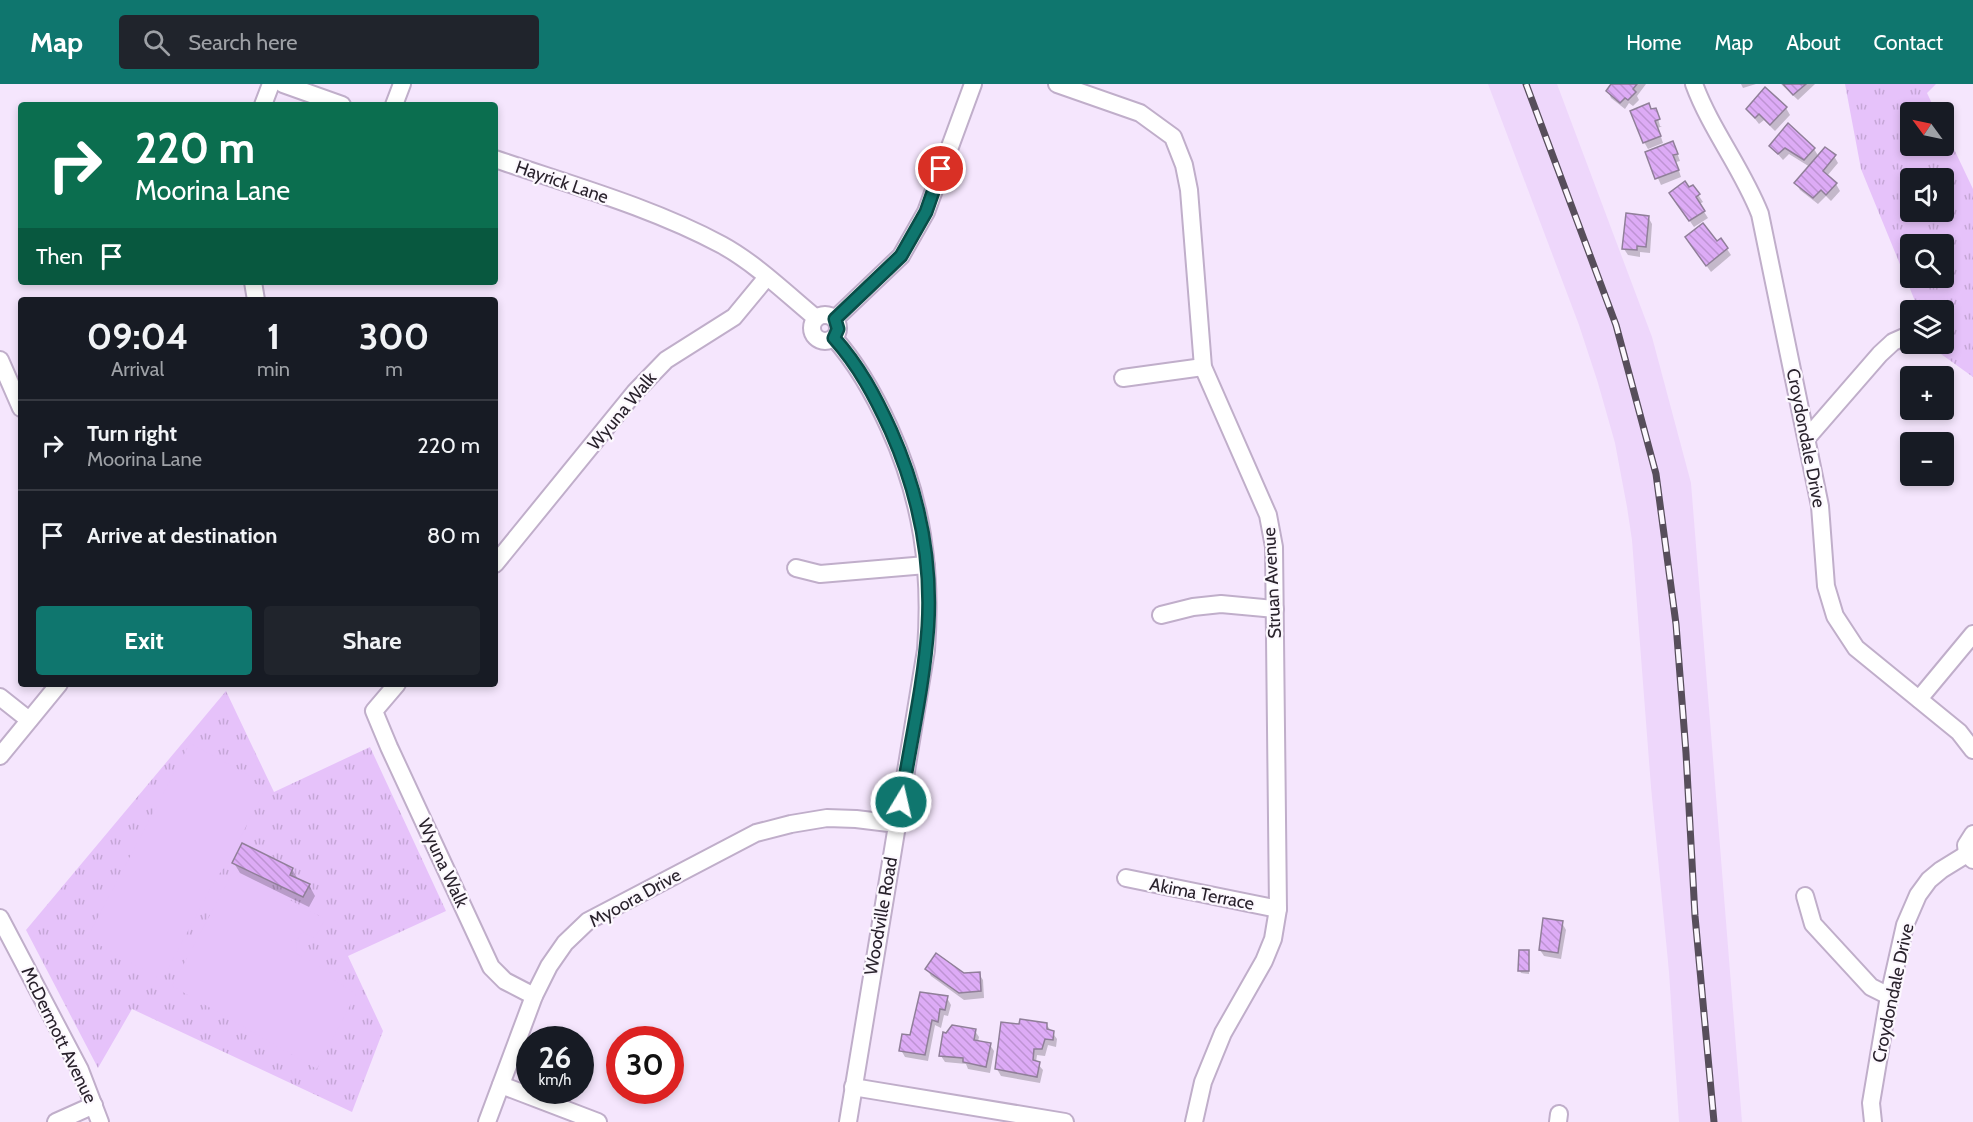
<!DOCTYPE html>
<meta charset="utf-8">
<style>
:root{--surface:#171b24;--page:#20242c;--text:#f1f3f6;--muted:#9ea1a6;--line:#363941;--accent:#0f766e}
body{margin:0;font-family:Cabin,sans-serif;background:var(--page);color:var(--text);height:100vh;display:flex;flex-direction:column;font-size:22px;white-space:nowrap}
*{box-sizing:border-box;margin:0}
p{font-size:20px;color:var(--muted)}
.icon{flex:none;width:33px;height:33px;fill:none;stroke:currentColor;stroke-width:2;stroke-linecap:round;stroke-linejoin:round}
.map{position:relative;flex:1;overflow:hidden}
.sheet{position:absolute;left:18px;top:213px;width:480px;height:390px;display:flex;flex-direction:column;background:var(--surface);border-radius:6px;box-shadow:0 3px 9px #0003}
.sheet>*{flex:none}
.top-card{position:absolute;left:18px;top:18px;width:480px;height:183px;border-radius:6px;box-shadow:0 3px 9px #0003;background:#0b6e4f;color:#fff;overflow:hidden}
.needle{width:39px;rotate:303deg}
.buttons{position:absolute;left:1900px;top:18px;display:grid;gap:12px}
.buttons a{display:grid;place-items:center;width:54px;height:54px;border-radius:6px;background:var(--surface);box-shadow:0 3px 9px #0003;font-size:30px}
.speed{position:absolute;left:516px;top:942px;display:flex;gap:12px;font-size:30px;font-weight:700;text-align:center}
.speed>*{display:grid;place-content:center;width:78px;height:78px;border-radius:50%;background:var(--surface);box-shadow:0 3px 9px #0003;line-height:1}
.speed small{font-size:15px;font-weight:400}
.speed .limit{border:9px solid #d22;background:#fff;color:#111}
.pin{position:absolute;display:grid;place-items:center;width:51px;height:51px;color:#fff;margin:-26px;border:3px solid #fff;border-radius:50%;box-shadow:0 2px 6px #0007}
.me{position:absolute;width:66px;margin:-33px;rotate:9deg;stroke-linejoin:round;filter:drop-shadow(0 0 4px #0008)}
.turn{display:flex;align-items:center;gap:21px;height:126px;padding:0 18px;font-size:27px}
.turn .icon{width:78px;height:78px;stroke-width:2.5}
.turn b{display:block;font-size:42px;line-height:51px}
.then{display:flex;align-items:center;height:57px;padding:0 18px;background:#0003;gap:12px;font-size:22px}
.eta{display:flex;justify-content:space-evenly;align-items:center;height:102px;text-align:center}
.eta b{font-size:36px;font-weight:800;line-height:42px}
.cta{display:flex;gap:12px;margin-top:auto;padding:12px 18px}
.cta a{flex:1;height:69px;border-radius:6px;background:var(--accent);color:#fff;font-size:24px;font-weight:800;line-height:69px;text-align:center}
.cta a+a{background:var(--page);color:var(--text)}
ul{padding:0;list-style:none}
li{display:flex;align-items:center;gap:18px;height:90px;padding:0 18px;border-top:2px solid var(--line)}
li div{flex:1}
li b{display:block;font-size:22px}
li em{font-style:normal}
header{display:flex;align-items:center;gap:36px;box-sizing:border-box;height:84px;padding:0 30px;background:var(--accent);color:#fff}
header strong{font-size:28px}
nav{display:flex;gap:33px;margin-inline-start:auto;font-size:21px}
.search{width:420px;height:54px;background:var(--page);display:flex;align-items:center;gap:15px;box-sizing:border-box;padding:0 21px;border-radius:6px;color:var(--muted);font-size:22px}
.map>svg:first-child{display:block}
</style>
<header>
<strong>Map</strong>
<div class="search"><svg class="icon" aria-label="search" viewBox="0 0 24 24"><circle cx="10" cy="10" r="6"/><path d="M15 15l6 6"/></svg>Search here</div>
<nav><a>Home</a><a>Map</a><a>About</a><a>Contact</a></nav>
</header>
<div class="map">
<svg width="1973" height="1038" viewBox="0 0 1973 1038">
<defs>
<pattern id="park-tufts" width="24" height="20" patternUnits="userSpaceOnUse" patternTransform="scale(1.5)"><rect width="24" height="20" fill="#e6c2fa"/><path d="M3 7l-1-3M5 7V3M7 7l1-3M15 17l-1-3M17 17v-4M19 17l1-3" fill="none" stroke="#c5a6d6"/></pattern>
<pattern id="building-back-hatch" width="6" height="6" patternUnits="userSpaceOnUse" patternTransform="scale(1.5)"><rect width="6" height="6" fill="#ddabf6"/><path d="M-1 5l2 2M0 0l6 6M5-1l2 2" fill="none" stroke="#be93d3"/></pattern>
</defs>
<rect width="100%" height="100%" fill="#f5e6fd"/>
<path fill="#eed7fb" d="M1488 0H1557L1652 253 1691 399 1742 1038H1679L1669 888 1651 703 1632 456 1627 423 1615 359 1598 299 1579 241Z"/>
<g fill="url(#park-tufts)" fill-rule="evenodd">
<path d="M1845 0H1936L1927 9 1936 28H1911V62H1944V44L1973 105V293L1934 265 1939 260H1944V226H1931L1917 222 1861 85ZM1911 94H1944V128H1911ZM1911 160H1944V194H1911Z"/>
<path d="M226 607 274 708 370 663 446 827 348 872 383 947 352 1028 132 925 98 984 26 846Z"/>
</g>
<g fill="#e6c2fa">
<path d="M190 659 254 694 252 698 265 705 227 780 216 794 162 896 87 854Z"/>
<path d="M234 786 325 835 315 854 302 848 297 856 296 869 333 890 331 894 356 910 317 985 172 902Z"/>
</g>
<g fill="#0003">
<path d="M1613 0H1646L1637 12 1639 16 1633 22 1629 19 1625 25 1611 14 1608 7Z"/>
<path d="M1741 0H1756L1743 4Z"/>
<path d="M1781 0H1815L1798 16Z"/>
<path d="M1786 24 1790 31 1775 47 1764 36 1759 40 1748 26Z"/>
<path d="M1651 27 1657 31 1660 42H1662L1658 44 1663 59 1648 65 1644 58Z"/>
<path d="M1771 62 1814 65 1819 73 1834 72 1838 79 1827 92 1836 100 1840 107 1831 117 1826 112 1818 120 1800 106 1796 99 1810 83 1789 70 1783 76Z"/>
<path d="M1676 66 1680 77 1676 78 1681 93 1661 101 1647 69Z"/>
<path d="M1693 103 1703 118 1699 120 1708 134 1694 143 1675 116Z"/>
<path d="M1648 133 1652 140 1650 169 1640 168V173L1628 171 1624 165Z"/>
<path d="M1717 159 1727 165 1731 171 1711 188 1691 160Z"/>
<path d="M234 779 292 785 299 797 309 801 315 812 309 823 240 789Z"/>
<path d="M1562 839 1566 846 1561 875 1544 872 1540 866Z"/>
<path d="M1528 868 1529 890 1521 889 1520 887Z"/>
<path d="M927 885 964 891 979 890 983 896 984 914 964 916 931 892Z"/>
<path d="M947 914 951 921 948 932 944 931 941 944 935 941 928 977 905 973 901 966Z"/>
<path d="M1046 940 1057 955 1056 963 1048 961 1045 972 1037 971 1036 978 1043 986 1040 999 1001 992 997 985 1020 942Z"/>
<path d="M975 947 979 953 978 958 990 961 994 967 990 989 968 985 966 980 945 978 941 972Z"/>
</g>
<g fill="url(#building-back-hatch)" stroke="#907f99" stroke-width="1.5">
<path d="M1611 0H1637L1633 5 1636 8 1628 16 1625 14 1620 19 1606 7Z"/>
<path d="M1783 0H1806L1793 11Z"/>
<path d="M1765 3 1787 23 1770 41 1759 30 1755 34 1746 25Z"/>
<path d="M1649 19 1651 25 1656 24 1660 35 1655 37 1661 52 1643 59 1630 27Z"/>
<path d="M1788 39 1815 64 1804 76 1785 64 1778 70 1769 62Z"/>
<path d="M1673 57 1678 70 1673 71 1679 86 1655 95 1645 68Z"/>
<path d="M1825 63 1836 71 1823 87 1837 99 1826 111 1821 106 1813 114 1794 99Z"/>
<path d="M1685 97 1689 103 1693 101 1700 110 1696 113 1705 127 1689 137 1669 109Z"/>
<path d="M1626 129 1649 132 1646 163 1637 162V166L1622 165Z"/>
<path d="M1703 139 1717 157 1721 154 1728 164 1706 182 1685 153Z"/>
<path d="M242 759 293 784 290 791 310 800 303 813 232 779Z"/>
<path d="M1543 834 1563 837 1558 869 1539 866Z"/>
<path d="M1519 866H1529V887H1518Z"/>
<path d="M936 869 964 889 980 888 981 907 959 909 925 885Z"/>
<path d="M920 908 948 912 945 926 940 925 938 938 932 936 925 971 899 967 902 950 910 951Z"/>
<path d="M1020 935 1047 939V945L1054 947 1053 956 1045 955 1042 965H1034L1033 976 1040 978 1037 993 995 985 1001 938 1019 940Z"/>
<path d="M952 941 976 945 974 956 991 959 986 983 963 978V974L939 972 943 948 946 949Z"/>
</g>
<g fill="none" stroke-linecap="round" stroke-linejoin="round">
<defs>
<g id="street">
<path d="M283 0 342 21"/>
<path d="M1057 0 1140 29 1173 53 1184 81 1189 106 1203 283 1268 431 1274 463 1278 825 1273 855 1264 877 1223 949 1203 998 1194 1038"/>
<path d="M1694 0C1711 46 1742 84 1760 130L1820 422 1826 502 1835 532 1856 564 1959 648 1973 666"/>
<path d="M263 21 271 0"/>
<path d="M394 21 402 0"/>
<path d="M495 75C571 101 651 123 722 161 755 179 787 210 816 234"/>
<path d="M253 198 256 216"/>
<circle cx="825" cy="244" r="13"/>
<path d="M835 235 901 172 926 128 973 0"/>
<path d="M834 254C858 281 874 310 889 343 922 415 932 486 926 566L848 1038"/>
<path d="M0 276 21 324"/>
<path d="M1123 294 1203 283"/>
<path d="M1807 354 1880 270 1893 258 1911 250"/>
<path d="M495 480 635 308 666 276 734 233 767 193"/>
<path d="M796 484 820 490 926 481"/>
<path d="M1161 531 1193 523 1221 520 1275 525"/>
<path d="M397 600 374 627 389 663 491 883 505 897 534 912"/>
<path d="M0 613 29 636"/>
<path d="M1919 615 1973 550"/>
<path d="M0 672 59 600"/>
<path d="M1973 750 1966 761 1967 770 1973 776"/>
<path d="M1126 794 1278 825"/>
<path d="M1805 812 1813 840 1871 903 1889 912"/>
<path d="M0 834 80 986 100 1038"/>
<path d="M501 1001 598 1038"/>
<path d="M853 1003 1065 1038"/>
<path d="M56 1038 94 1021"/>
<path d="M487 1038 534 912 549 882 565 859 588 837 756 749 791 740 827 734 856 735 897 740"/>
<path d="M1558 1038 1559 1030"/>
<path d="M1873 1038 1871 1019 1889 912 1905 841 1918 811 1929 796 1941 786 1967 770"/>
</g>
</defs>
<use href="#street" stroke="#c0aeca" stroke-width="20"/>
<use href="#street" stroke="#fff" stroke-width="16"/>
<defs>
<path id="rail" d="M1526 0 1616 241 1656 390 1676 540 1686 669 1695 832 1714 1038"/>
</defs>
<use href="#rail" stroke="#574e5b" stroke-width="7"/>
<use href="#rail" stroke="#fcf8fe" stroke-width="4.5" stroke-dasharray="14" stroke-linecap="butt"/>
</g>
<g fill="none" stroke-linecap="round" stroke-linejoin="round">
<defs>
<path id="route" d="M901 718C910 660 924 601 928 542 932 475 918 408 891 347 875 312 859 282 834 254L838 245 835 235 901 172 926 128 941 85"/>
</defs>
<use href="#route" stroke="#0a4d48" stroke-width="15"/>
<use href="#route" stroke="#0f766e" stroke-width="10"/>
</g>
<g text-anchor="middle" stroke-width="4.5" stroke-linejoin="round" paint-order="stroke">
<g font-size="18" fill="#29222c" stroke="#fcf8fe">
<text transform="translate(562 98) rotate(19)" y="6">Hayrick Lane</text>
<text transform="translate(622 327) rotate(-50)" y="6">Wyuna Walk</text>
<text transform="translate(1806 354) rotate(79)" y="6">Croydondale Drive</text>
<text transform="translate(1272 499) rotate(-93)" y="6">Struan Avenue</text>
<text transform="translate(443 779) rotate(65)" y="6">Wyuna Walk</text>
<text transform="translate(1202 810) rotate(11)" y="6">Akima Terrace</text>
<text transform="translate(635 814) rotate(-29)" y="6">Myoora Drive</text>
<text transform="translate(881 832) rotate(-80)" y="6">Woodville Road</text>
<text transform="translate(1893 909) rotate(-78)" y="6">Croydondale Drive</text>
<text transform="translate(59 951) rotate(64)" y="6">McDermott Avenue</text>
</g>
</g>
</svg>
<div class="buttons">
<a><svg class="needle" viewBox="-14 -14 28 28"><path d="M0-13l5 13h-10z" fill="#e53935"/><path d="M0 13l5-13h-10z" fill="#9ea1a6"/></svg></a>
<a><svg class="icon" aria-label="sound" viewBox="0 0 24 24"><path d="M4 9h4l5-4v14l-5-4H4zM17 9q2 3 0 6"/></svg></a>
<a><svg class="icon" aria-label="search" viewBox="0 0 24 24"><circle cx="10" cy="10" r="6"/><path d="M15 15l6 6"/></svg></a>
<a><svg class="icon" aria-label="layers" viewBox="0 0 24 24"><path d="M12 4l9 5-9 5-9-5zM3 14l9 5 9-5"/></svg></a>
<a>+</a>
<a>−</a>
</div>
<div class="speed"><div>26<small>km/h</small></div><div class="limit">30</div></div>
<div class="pin" style="left:941px;top:85px;background:#d93025"><svg class="icon" aria-label="arrive" viewBox="0 0 24 24"><path d="M6 21V4h12l-3 4 3 4H6"/></svg></div>
<svg class="me" style="left:901px;top:718px" viewBox="-20 -20 40 40"><circle r="17" fill="#0f766e" stroke="#fff" stroke-width="3"/><path d="M0-11L8 9 0 5-8 9z" fill="#fff"/></svg>
<div class="top-card">
<div class="turn"><svg class="icon" aria-label="right" viewBox="0 0 24 24"><path d="M7 20v-9h11M14 6l5 5-5 5"/></svg><div><b>220 m</b>Moorina Lane</div></div>
<div class="then">Then<svg class="icon" aria-label="arrive" viewBox="0 0 24 24"><path d="M6 21V4h12l-3 4 3 4H6"/></svg></div>
</div>
<section class="sheet">
<div class="eta">
<div><b>09:04</b><p>Arrival</p></div>
<div><b>1</b><p>min</p></div>
<div><b>300</b><p>m</p></div>
</div>
<ul>
<li><svg class="icon" aria-label="right" viewBox="0 0 24 24"><path d="M7 20v-9h11M14 6l5 5-5 5"/></svg><div><b>Turn right</b><p>Moorina Lane</p></div><em>220 m</em></li>
<li><svg class="icon" aria-label="arrive" viewBox="0 0 24 24"><path d="M6 21V4h12l-3 4 3 4H6"/></svg><div><b>Arrive at destination</b></div><em>80 m</em></li>
</ul>
<div class="cta"><a>Exit</a><a>Share</a></div>
</section>
</div>
